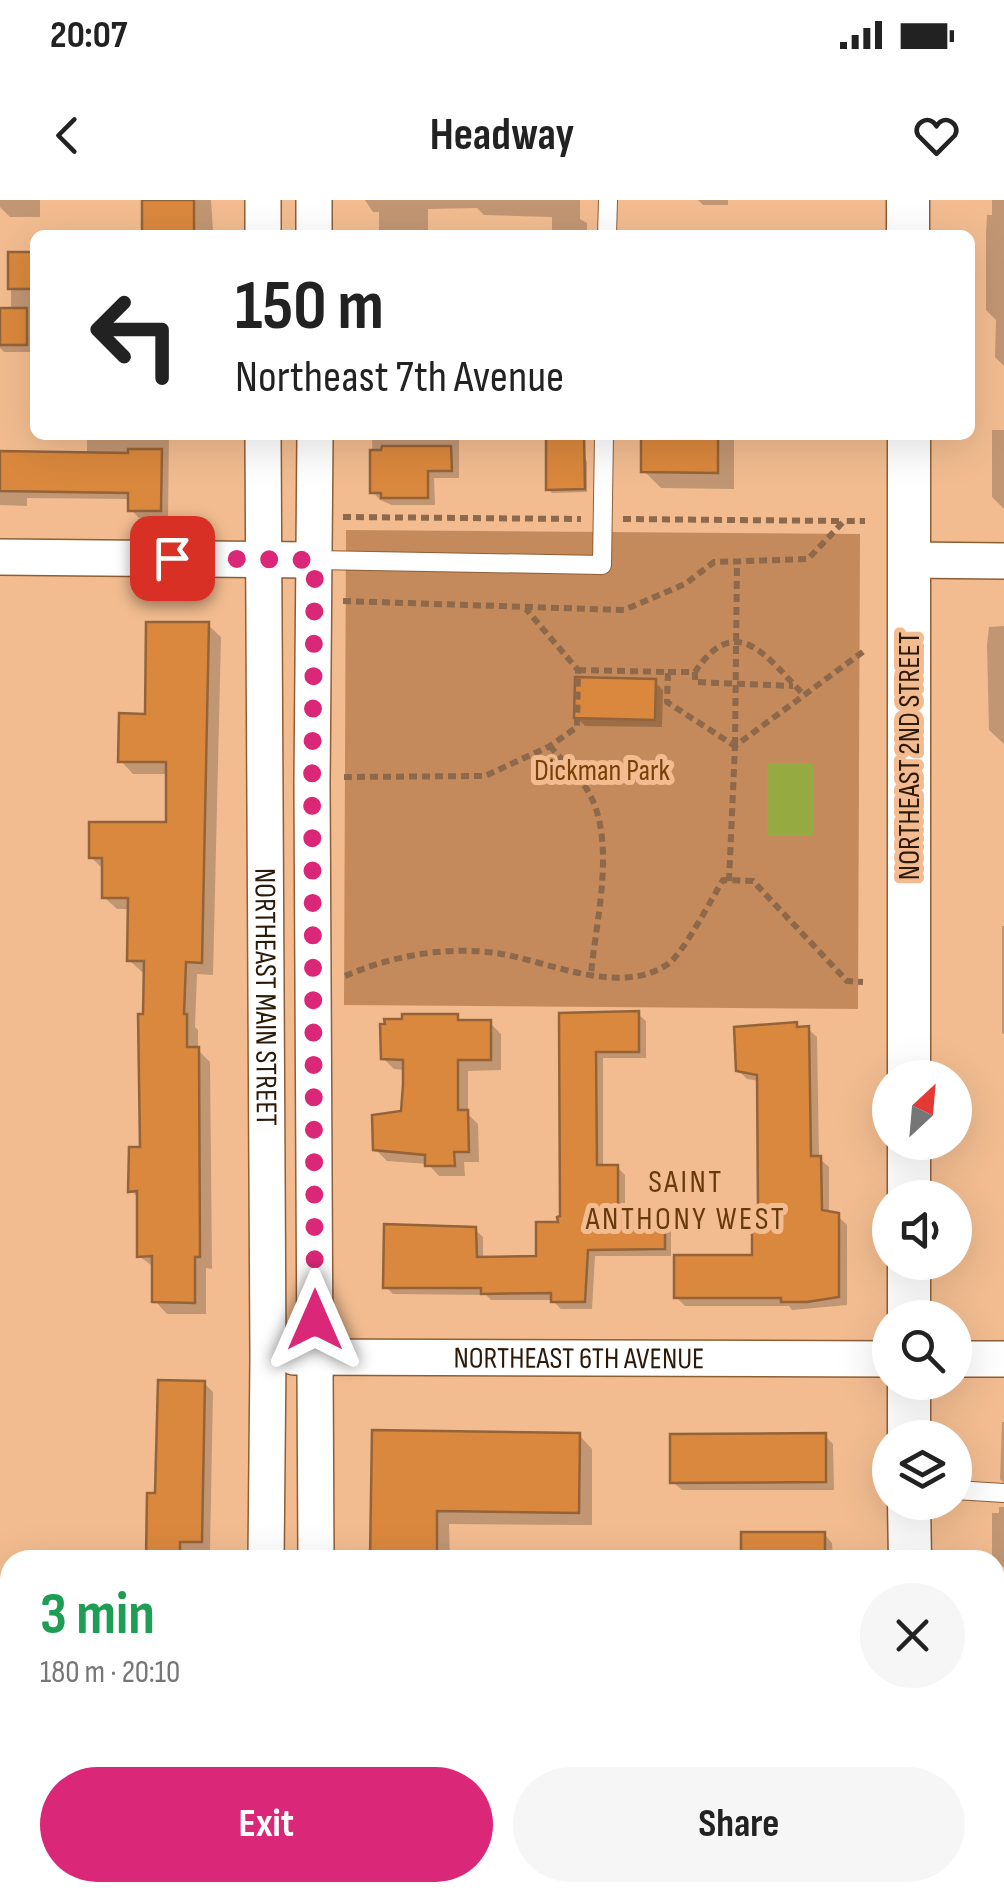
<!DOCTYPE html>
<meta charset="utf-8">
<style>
:root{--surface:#fff;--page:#f6f6f6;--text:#222;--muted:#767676;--accent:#db2777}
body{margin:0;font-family:"Sofia Sans Condensed",sans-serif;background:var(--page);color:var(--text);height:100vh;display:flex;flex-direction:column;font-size:38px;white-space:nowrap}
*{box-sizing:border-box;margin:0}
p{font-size:32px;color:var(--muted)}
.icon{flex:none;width:55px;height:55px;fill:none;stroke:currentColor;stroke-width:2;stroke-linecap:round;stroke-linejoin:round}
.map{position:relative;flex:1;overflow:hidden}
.side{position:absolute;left:0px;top:1350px;width:1005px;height:352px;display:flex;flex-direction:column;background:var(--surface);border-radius:30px 30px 0 0;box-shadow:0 10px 40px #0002}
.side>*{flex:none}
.guide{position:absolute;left:30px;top:30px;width:945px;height:210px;border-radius:15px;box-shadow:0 10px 40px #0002;background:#fff;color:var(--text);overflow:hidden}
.needle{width:65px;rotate:26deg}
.fabs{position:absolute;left:872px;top:860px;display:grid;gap:20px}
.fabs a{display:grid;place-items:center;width:100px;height:100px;border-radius:50%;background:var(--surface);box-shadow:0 10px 40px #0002;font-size:50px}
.pin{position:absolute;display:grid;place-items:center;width:85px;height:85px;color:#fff;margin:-42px;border-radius:20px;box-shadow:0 5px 15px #0006}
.me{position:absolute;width:110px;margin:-55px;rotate:0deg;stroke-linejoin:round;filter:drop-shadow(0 0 8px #0008)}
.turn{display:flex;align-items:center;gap:35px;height:210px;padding:0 40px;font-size:45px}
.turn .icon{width:130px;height:130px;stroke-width:2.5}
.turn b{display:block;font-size:70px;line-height:85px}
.round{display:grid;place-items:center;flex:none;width:105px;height:105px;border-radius:52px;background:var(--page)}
.head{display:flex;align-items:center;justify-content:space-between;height:170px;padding:0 40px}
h1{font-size:60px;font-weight:700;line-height:75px;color:#1e9e55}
.cta{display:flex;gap:20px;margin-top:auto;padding:20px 40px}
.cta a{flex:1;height:115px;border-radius:60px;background:var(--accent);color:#fff;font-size:40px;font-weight:700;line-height:115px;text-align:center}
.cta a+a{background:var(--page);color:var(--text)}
.status{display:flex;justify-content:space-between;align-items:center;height:70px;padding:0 50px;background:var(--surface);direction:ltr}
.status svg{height:28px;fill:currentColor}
header{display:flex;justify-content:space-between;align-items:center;height:130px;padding:0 40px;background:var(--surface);font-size:45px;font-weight:700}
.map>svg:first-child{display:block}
</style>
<div class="status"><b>20:07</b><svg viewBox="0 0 49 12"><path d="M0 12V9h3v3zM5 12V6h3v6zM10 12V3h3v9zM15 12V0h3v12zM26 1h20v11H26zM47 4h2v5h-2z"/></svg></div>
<header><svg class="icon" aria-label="back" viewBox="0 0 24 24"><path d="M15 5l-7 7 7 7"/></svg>Headway<svg class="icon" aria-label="heart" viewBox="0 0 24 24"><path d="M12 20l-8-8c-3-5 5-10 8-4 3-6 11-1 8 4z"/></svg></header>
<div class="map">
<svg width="1004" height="1702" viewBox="0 0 1004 1702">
<rect width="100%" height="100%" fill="#f2bc90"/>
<path fill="#c48a5b" d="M346 330 860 334 858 809 344 805Z"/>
<rect fill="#95ab41" x="767" y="563" width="46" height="73"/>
<g fill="#0003">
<path d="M0 0H40V17H10L0 7Z"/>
<path d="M145 0H211L213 31H203V35H145Z"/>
<path d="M365 0H580V19L587 23V35H552V17L484 15 477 8 428 9V35H379V12H373Z"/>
<path d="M698 0H728V5H703Z"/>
<path d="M992 0H1004V166L995 157 996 120 986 110V35L987 15H992Z"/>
<path d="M11 55H35V152H4L0 148V111H11Z"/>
<path d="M992 230H1004V309L992 297Z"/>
<path d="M87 235H169L168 318H139L131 310V299L27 298V306L0 305V254L87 255Z"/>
<path d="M372 235H459V278H434L435 305H392L380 300 373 292Z"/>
<path d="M541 235H575L587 262V292L552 293 548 289V238Z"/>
<path d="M644 235H734V289L661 288 644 271Z"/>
<path d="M208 425 221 437 213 775 197 774 195 827 198 830V850L210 862 212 1069 206 1068V1114H167L155 1101V1068L139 1056V999L131 990 143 950 147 772H142L129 760 130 709H117L104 697V670L91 657 169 625V574H133L121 561Z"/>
<path d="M1004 426V544L989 530 987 445 989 427Z"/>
<path d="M654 481 663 490 662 527 585 526 576 517Z"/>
<path d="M1002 726H1004V834L1002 833Z"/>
<path d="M638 814 646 821V858H603V967H617L625 975V1017H664L671 1025V1056H595L592 1109H561L552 1100H491L486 1095 393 1094 386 1087 475 1030 483 1037V1059H539L563 1019 562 815Z"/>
<path d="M457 817 463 823H490L501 834V870L468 871V914L478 924 479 962H464L465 976H439L428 964 387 961 375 949 403 913 406 870 394 869 383 858Z"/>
<path d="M796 825 800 829H808L817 837 819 958 829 967V1014L838 1016 847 1025V1105L792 1110 789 1106H685L676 1097 754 1057 761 1014 759 881 747 879 738 870Z"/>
<path d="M204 1183 213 1192 210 1350H188V1360H148L158 1296Z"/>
<path d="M1002 1222H1004V1283L1000 1279Z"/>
<path d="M374 1233 579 1235 592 1249V1325L449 1324 450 1360H368V1349H373Z"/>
<path d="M825 1236 833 1244 834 1290H682L673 1282Z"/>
<path d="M999 1307H1004V1367L992 1358V1313H999Z"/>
<path d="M824 1334 832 1343 833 1360H744Z"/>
<path d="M7 1483H10V1529L7 1526Z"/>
<path d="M1001 1529H1004V1561L1002 1559Z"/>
</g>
<g fill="#da883d" stroke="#94633a" stroke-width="2.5">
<rect x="142" y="0" width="52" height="35"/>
<rect x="8" y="52" width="27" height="37"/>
<rect x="0" y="108" width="27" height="37"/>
<path d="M546 235H584L585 289 546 290Z"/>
<path d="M641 235H718V273L641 272Z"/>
<path d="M382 246H451L452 271H428V298H381V293H370V250H381Z"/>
<path d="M128 249H162L161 311H128V293L0 291V251L128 253Z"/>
<path d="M146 422H209L202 763 186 762 184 814H187V847H199L200 1057H195V1103L152 1102V1056L137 1057V991L128 992 129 947H140L138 814H143L144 761H127L128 698H102V658H89V622H166V562H118L119 513 145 514Z"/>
<path d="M575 477 656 479 655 520 574 518Z"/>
<path d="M639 811V852H596L597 965H618V1015H665V1049L588 1050 585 1102H551V1093L481 1094V1088H383L384 1024 476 1027 477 1057 536 1056V1022H558L557 1017 560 1016 559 813Z"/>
<path d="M402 814H458V820H491V860H458V910H468L469 952H454L455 966H425V955L373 950 372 915 401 911 403 885V860L381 859 380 824H385L384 819H402Z"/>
<path d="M797 822V827L809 826 811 956H821L822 1010 839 1013V1097L807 1102H781V1098H674V1055H752V1011H758L757 875 736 871 734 827Z"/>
<path d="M158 1180 205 1181 202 1342H180V1360H146L147 1293H155Z"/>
<path d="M372 1230 580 1233 579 1313 437 1311V1360H370Z"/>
<path d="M826 1233V1282L670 1283V1234Z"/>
<rect x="741" y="1332" width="84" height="28"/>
</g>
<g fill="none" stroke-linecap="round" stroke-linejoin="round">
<defs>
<g id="service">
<path d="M607 35 608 0"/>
<path d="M315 360 602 365 604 235"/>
<path d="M955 1290 1004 1293"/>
</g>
<g id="minor">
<path d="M263 0V35"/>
<path d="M314 0V35"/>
<path id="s1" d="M263 235 268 1157 266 1360"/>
<path d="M315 235 312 584 316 1360"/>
<path d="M0 357 315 360"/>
<path d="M909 360 1004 361"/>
<path id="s2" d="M294 1157 890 1159"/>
<path d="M955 1159H1004"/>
<path d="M995 1631 1004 1632"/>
<path d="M146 1702 159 1692"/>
<path d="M230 1702 243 1692"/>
</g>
<g id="tertiary">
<path d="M908 35V0"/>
<path d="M909 235V878"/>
<path d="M909 998V942"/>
<path d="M909 1118V1062"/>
<path d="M909 1182V1238"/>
<path d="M909 1302 910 1360"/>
<path d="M0 1635 10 1648"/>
<path d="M43 1692 50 1702"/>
<path d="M911 1692V1702"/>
</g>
</defs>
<use href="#service" stroke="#8e5e35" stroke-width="20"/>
<use href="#minor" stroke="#8e5e35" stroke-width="38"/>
<use href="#tertiary" stroke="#8e5e35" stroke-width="45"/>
<g stroke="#8d684a" stroke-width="6" stroke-dasharray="8 5" stroke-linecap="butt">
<path d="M343 317 581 319"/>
<path d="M623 319 844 321"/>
<path d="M343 401 624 410 685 384 714 362 808 359 844 321H865"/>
<path d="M578 470 668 472 667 502 735 546"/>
<path d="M668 472H695C737 409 768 459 804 495"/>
<path d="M695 472V482L793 486"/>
<path d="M735 545 737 361"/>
<path d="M550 546C561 560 576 573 586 588 618 637 596 719 591 774"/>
<path d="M344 577 485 576 550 546 577 527 578 470 526 409"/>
<path d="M729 681 735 546 864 451"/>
<path d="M345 776C391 756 446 746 496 753 549 761 619 797 668 764 683 754 712 698 723 680L753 681 847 781 863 782"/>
</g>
<use href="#service" stroke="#fff" stroke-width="18"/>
<use href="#minor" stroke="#fff" stroke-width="35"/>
<use href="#tertiary" stroke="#fff" stroke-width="42"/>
</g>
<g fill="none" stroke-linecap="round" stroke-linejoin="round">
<path stroke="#db2777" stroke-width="18" stroke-dasharray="0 32.4" d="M172 358 315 360 312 584 315 1120"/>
</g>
<g text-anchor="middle" stroke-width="10" stroke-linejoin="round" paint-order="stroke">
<g font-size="30" fill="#2d1908" stroke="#f2bc90">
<text transform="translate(909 556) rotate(-90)" y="10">NORTHEAST 2ND STREET</text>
<text dy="10" stroke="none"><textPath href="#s1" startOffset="562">NORTHEAST MAIN STREET</textPath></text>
<text dy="10" stroke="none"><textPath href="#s2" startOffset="285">NORTHEAST 6TH AVENUE</textPath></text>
</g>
<g font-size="30" fill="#774107" stroke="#f2bc90">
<text x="602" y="580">Dickman Park</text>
</g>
<g font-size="32" letter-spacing="2.5" fill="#67390c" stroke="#f2bc90">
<text x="686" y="992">SAINT<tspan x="686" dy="37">ANTHONY WEST</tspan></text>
</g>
</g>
</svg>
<div class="fabs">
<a><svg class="needle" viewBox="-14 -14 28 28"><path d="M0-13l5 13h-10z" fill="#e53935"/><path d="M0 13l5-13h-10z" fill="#767676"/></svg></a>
<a><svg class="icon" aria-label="sound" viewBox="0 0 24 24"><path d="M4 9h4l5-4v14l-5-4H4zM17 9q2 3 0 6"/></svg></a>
<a><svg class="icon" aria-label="search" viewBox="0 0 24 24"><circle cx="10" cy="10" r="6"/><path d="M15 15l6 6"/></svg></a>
<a><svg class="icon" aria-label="layers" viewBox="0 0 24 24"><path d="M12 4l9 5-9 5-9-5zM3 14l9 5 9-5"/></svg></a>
</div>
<div class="pin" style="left:172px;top:358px;background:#d93025"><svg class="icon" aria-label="arrive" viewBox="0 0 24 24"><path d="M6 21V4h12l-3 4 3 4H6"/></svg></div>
<svg class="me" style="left:315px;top:1120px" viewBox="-20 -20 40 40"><path d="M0-17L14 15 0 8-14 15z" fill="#db2777" stroke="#fff" stroke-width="4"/></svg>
<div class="guide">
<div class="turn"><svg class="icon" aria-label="left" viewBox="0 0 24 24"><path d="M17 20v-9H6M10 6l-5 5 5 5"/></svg><div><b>150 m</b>Northeast 7th Avenue</div></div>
</div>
<section class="side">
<div class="head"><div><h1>3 min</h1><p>180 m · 20:10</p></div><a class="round"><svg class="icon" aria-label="close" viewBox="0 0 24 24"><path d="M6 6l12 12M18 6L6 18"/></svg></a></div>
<div class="cta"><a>Exit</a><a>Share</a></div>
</section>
</div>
